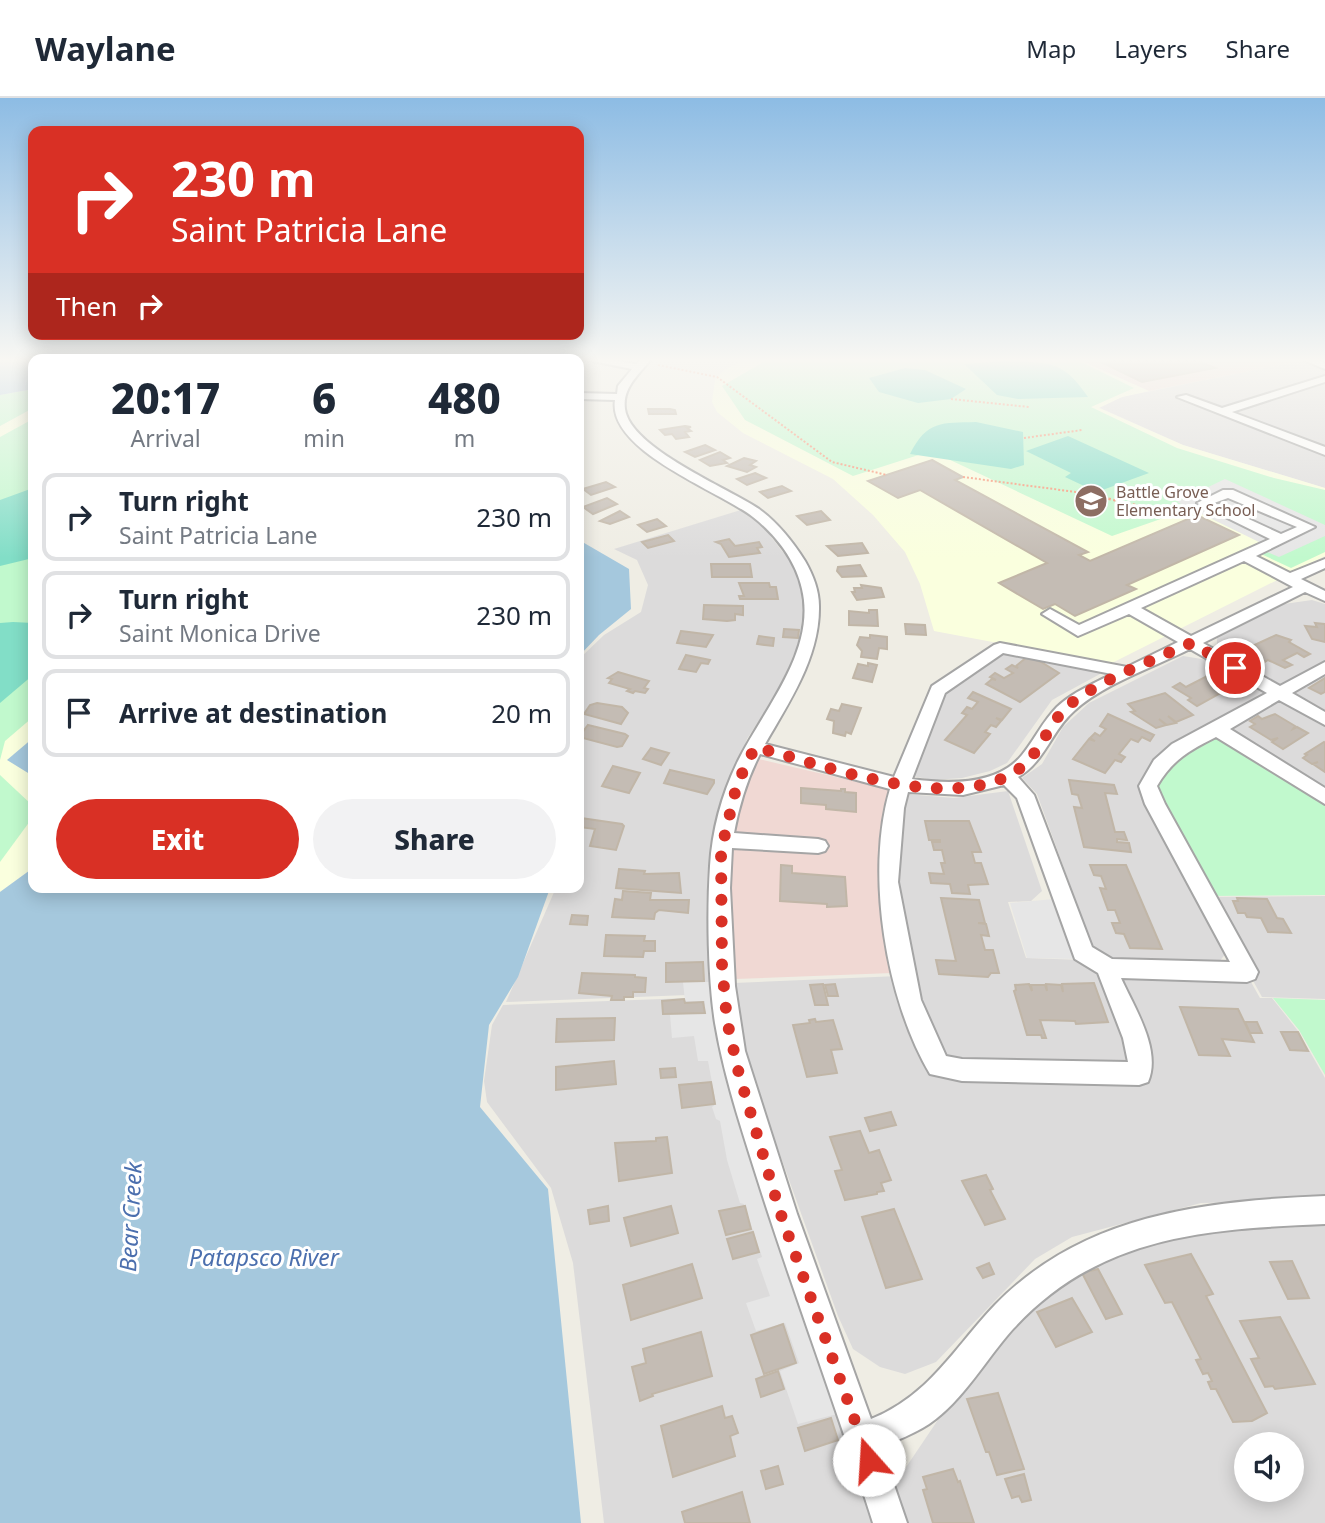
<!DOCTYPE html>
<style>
:root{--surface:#fff;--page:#f2f2f3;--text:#1f2937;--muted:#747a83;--line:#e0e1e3;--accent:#d93025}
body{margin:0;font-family:"Noto Sans",sans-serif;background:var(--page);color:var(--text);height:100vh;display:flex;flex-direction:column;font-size:26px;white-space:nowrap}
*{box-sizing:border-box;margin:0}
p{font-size:23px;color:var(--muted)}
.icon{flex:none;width:38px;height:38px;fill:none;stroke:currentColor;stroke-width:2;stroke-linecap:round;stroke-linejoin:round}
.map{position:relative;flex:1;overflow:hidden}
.panel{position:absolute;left:28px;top:256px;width:556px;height:539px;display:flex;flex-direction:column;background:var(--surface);border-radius:14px;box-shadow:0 4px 18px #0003}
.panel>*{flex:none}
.hud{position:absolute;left:28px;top:28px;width:556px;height:214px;border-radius:14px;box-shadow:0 4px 18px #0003;background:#d93025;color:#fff;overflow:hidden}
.fabs{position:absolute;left:1234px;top:1334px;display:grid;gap:14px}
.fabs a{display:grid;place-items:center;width:70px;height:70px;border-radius:50%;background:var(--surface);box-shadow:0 4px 18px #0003;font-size:35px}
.pin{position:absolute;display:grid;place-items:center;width:60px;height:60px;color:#fff;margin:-30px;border:4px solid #fff;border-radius:50%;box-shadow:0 2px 7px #0007}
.me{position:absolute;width:77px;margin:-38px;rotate:341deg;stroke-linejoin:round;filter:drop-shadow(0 0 5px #0008)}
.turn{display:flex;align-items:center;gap:24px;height:147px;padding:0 28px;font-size:32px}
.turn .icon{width:91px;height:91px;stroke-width:2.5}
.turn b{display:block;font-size:49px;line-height:60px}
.then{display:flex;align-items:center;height:66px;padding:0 28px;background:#0003;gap:14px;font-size:26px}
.eta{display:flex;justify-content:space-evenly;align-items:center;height:119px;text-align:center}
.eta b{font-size:42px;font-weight:800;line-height:49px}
.action{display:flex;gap:14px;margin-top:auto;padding:14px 28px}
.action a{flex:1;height:80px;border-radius:42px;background:var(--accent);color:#fff;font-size:28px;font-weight:800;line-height:80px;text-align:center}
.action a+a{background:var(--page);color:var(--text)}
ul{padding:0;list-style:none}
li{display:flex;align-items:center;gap:21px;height:88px;margin:0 14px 10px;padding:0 14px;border:4px solid var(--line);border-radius:14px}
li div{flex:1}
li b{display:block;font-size:26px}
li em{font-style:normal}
header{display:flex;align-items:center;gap:42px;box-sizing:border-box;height:98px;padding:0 35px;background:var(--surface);border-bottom:2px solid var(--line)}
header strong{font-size:33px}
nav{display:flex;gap:38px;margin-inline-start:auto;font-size:24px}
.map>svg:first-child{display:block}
</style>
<header>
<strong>Waylane</strong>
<nav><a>Map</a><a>Layers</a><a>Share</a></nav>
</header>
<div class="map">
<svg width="1325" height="1425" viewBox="0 0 1325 1425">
<rect width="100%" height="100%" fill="#efede4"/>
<g fill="#dcdbdb" fill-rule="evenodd">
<path d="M1309 261 1325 264V390L1183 347 1098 309 1122 299Z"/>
<path d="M744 411 765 431 796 471 804 508 798 551 773 601 747 641 720 717 708 841 713 896 506 904 555 792 554 789H579V561L604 537 641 514 648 487 637 462 614 451Z"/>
<path d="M1312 502 1325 506V612L1227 556 1217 546V540L1284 506Z"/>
<path d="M1000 553 1100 573V576L1052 602 1007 665 990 673 962 680 933 682 907 677 942 592Z"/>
<path d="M1183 558 1208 562 1267 595 1175 649 1230 850 1219 864 1111 861 1093 850 1037 696 1022 680 1042 666 1063 629 1089 605Z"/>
<path d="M1271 603 1282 604 1325 629V694L1234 638 1231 631Z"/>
<path d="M1008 693 1042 793 1031 803 1008 804 1026 860 1083 862 1100 873 1133 954 1123 964 944 961 907 865 894 785 895 735 906 696 954 700Z"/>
<path d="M1325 798V901L1262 899 1207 799Z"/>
<path d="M1113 873 1247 877 1260 900H1272L1298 933 1325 980V1102L1201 1105 1072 1139 1035 1161 936 1264 905 1276 880 1269 853 1251 838 1218 747 965 734 885 899 878 936 974 1146 979Z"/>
<path d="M715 899 874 1425H604L573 1165 551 1090 487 1004 484 983 492 927 503 907Z"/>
<path d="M1325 1115V1425H901L890 1393 983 1255 1051 1184 1121 1143ZM1246 1346H1292V1391H1246Z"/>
</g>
<g fill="#f0d8d3">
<path d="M1077 261H1294L1299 263 1149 293Z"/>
<path d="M754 660 892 692 882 729 880 791 892 875 735 881 730 740Z"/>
</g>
<g fill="#faffde">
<path d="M747 261H1077L1149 293 1122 299 1099 310 1183 347 1325 390V458L1110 566 934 533 920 486 905 454 873 417 833 381 743 335 717 314 712 304 715 282 724 272Z"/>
<path d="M33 310V640L8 662 33 678V770L0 794V328Z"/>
</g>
<g fill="#c1f9cd">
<path d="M769 261H1075L1134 290 1091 309 1177 350 1274 380 1325 392V454L1291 470 1259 455 1283 446 1195 409 1112 438 931 353 853 378 745 322 722 288Z"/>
<path d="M33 291V310L0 328V297Z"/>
<path d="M33 321V619L5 643 0 662V339Z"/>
<path d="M1217 633 1325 701V797L1206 798 1150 694 1161 667Z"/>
<path d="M0 677 33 708V719L0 764Z"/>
<path d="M1273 900 1325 902V977L1299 932Z"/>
</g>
<g fill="#82dec7">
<path d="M1005 263C1049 266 1061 260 1088 299L1018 301 997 297 964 266Z"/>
<path d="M905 270 925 272 966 291 951 301 918 305 879 294 869 280Z"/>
<path d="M976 324 1023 334 1024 367 1011 371 910 356C927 322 942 325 976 324Z"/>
<path d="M1068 338 1149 375 1097 394 1065 379 1071 375 1026 353Z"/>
<path d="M33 390V460L0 468V402Z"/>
<path d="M13 524 33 525V577L0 605V525Z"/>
</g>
<g fill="#e6e6e6">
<path d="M1225 381 1325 427V438L1279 459 1260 451 1259 444 1177 404Z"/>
<path d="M1054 801 1079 861 1027 860 1010 805Z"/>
<path d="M683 884H713L841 1315 798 1326 780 1273 799 1265 785 1225 756 1233 746 1205 770 1198 757 1161 762 1159 744 1106 740 1105 727 1062 720 1023 716 1021 712 1009 716 1006 708 963H698L694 938 672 940 670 917 705 915V903H685Z"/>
</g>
<g fill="#a5c8dd">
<path d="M0 261H33V291L0 297Z"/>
<path d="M579 442 629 471 631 511 599 537 579 558Z"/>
<path d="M33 640V678L7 662Z"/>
<path d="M33 770V789H546L549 793 518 879 489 927 480 1009 548 1091 581 1425H0V794Z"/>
</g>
<g fill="#c4bcb4" stroke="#c1b6a7" stroke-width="2">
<path d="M1127 261H1194L1215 270 1142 284 1103 265Z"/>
<path d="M648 311H670L675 312 676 316H649Z"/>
<path d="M685 328 691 329 687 330 691 333 685 334 689 339 676 341 672 336 665 337 660 332Z"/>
<path d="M705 347 715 352 695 359 685 354Z"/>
<path d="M720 354 730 360 723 362 727 365 710 368 700 362Z"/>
<path d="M744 360 756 363 750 367 756 369 747 374 727 368Z"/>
<path d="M932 362 963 379 955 382 1088 454 1079 457 1090 463 1197 417 1239 437 1127 487 1136 491 1075 518 1055 506 1043 511 999 485 1047 465 920 392 898 400 868 383Z"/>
<path d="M755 375 766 380 747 387 737 381Z"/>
<path d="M606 384 615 389 591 397 583 391Z"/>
<path d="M782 388 791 393 768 400 760 394Z"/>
<path d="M607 400 617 406 593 416 583 409Z"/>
<path d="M620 413 629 419 610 426 600 423Z"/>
<path d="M821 413 830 422 807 427 797 418Z"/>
<path d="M657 421 666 428 647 434 638 427Z"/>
<path d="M668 437 674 443 648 450 642 444Z"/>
<path d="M729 441 735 448 759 444 762 449 757 450 760 455 729 459 721 446 716 444Z"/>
<path d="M862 445 868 455 838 458 827 448Z"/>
<path d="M711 466H750L752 479H712Z"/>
<path d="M860 467 866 478 842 479 837 473 838 469Z"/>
<path d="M739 485H769L770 489H776L778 501H740L739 498H744Z"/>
<path d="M861 487 881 490 884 499 857 502 852 494H855L854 490H862Z"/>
<path d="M704 507 743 508V517L735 516V522L727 523 703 521Z"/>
<path d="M869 512H877L878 528 849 527V513L869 515Z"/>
<path d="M1315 525 1325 526V544L1312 541 1305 528 1317 529Z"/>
<path d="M905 526 925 527 926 537 906 536Z"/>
<path d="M784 531 799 532 798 540 783 539Z"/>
<path d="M681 533 713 537 706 549 677 545Z"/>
<path d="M870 537 887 539V551L879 550 877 561 861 559 862 553 857 547 860 539 870 540Z"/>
<path d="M1276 537 1291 542 1289 544 1310 556 1304 559 1297 555 1283 562 1292 567 1285 570 1268 562 1263 565 1251 557 1255 555 1248 550Z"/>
<path d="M759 538 774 540 773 548 757 546Z"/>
<path d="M686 557 710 562 708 566 701 565 696 574 679 571Z"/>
<path d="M1027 559 1041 564 1059 575 1020 604 986 586 992 581 996 582 990 579 995 575 1004 580 1013 575 1006 571 1012 567 1018 570 1016 568Z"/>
<path d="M868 565 877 567 872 584 853 580 858 566 868 568Z"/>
<path d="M618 574 649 583 644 590 648 591 645 595 635 593 633 595 627 593 630 591 609 585 612 581 608 580Z"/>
<path d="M1209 577 1233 588 1197 608 1188 602 1191 600 1173 589 1180 585 1186 589Z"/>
<path d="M1325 580V594L1321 596 1309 590Z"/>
<path d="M973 594 1011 611 1002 622 996 620 1001 623 996 629 991 627 985 634 990 636 974 655 945 642 967 617 962 615 967 609 972 611 978 604 968 600Z"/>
<path d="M1165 595 1193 617 1176 624 1168 618 1176 625 1167 627 1159 621 1166 627 1156 630 1131 614 1135 613 1128 606Z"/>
<path d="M597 605 622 609 628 615 621 626 584 616 590 607Z"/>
<path d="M842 606 861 610 851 636 846 634 845 638 833 635 834 623 827 621 831 611 839 613Z"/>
<path d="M1108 616 1154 637 1150 643 1142 639 1138 644 1131 641 1119 656 1125 659 1121 664 1115 662 1105 675 1073 661 1089 641 1095 643 1090 640 1095 635 1100 638 1106 631 1100 628Z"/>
<path d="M1275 616 1295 628 1293 631 1297 629 1308 635 1283 651 1272 644 1278 640 1271 642 1250 629 1255 626 1250 623 1258 618 1262 621Z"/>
<path d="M588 627 625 636 628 638 622 648 617 649 579 639Z"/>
<path d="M1324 644 1325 645V674L1313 666 1318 664 1312 666 1303 660 1307 657 1305 656Z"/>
<path d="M651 650 669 655 661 667 643 661Z"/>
<path d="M613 668 640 675 629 695 602 688Z"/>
<path d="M670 672 714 682V685L707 696 664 685Z"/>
<path d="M1069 682 1114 687 1117 696 1105 695 1115 734H1124L1127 742 1117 741V744L1129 745 1131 754 1084 749 1074 709 1082 710 1078 697 1072 696Z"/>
<path d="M801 690 841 693V691H845V694L856 695V714L826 711V707L801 705Z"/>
<path d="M581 720 622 726 624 728 616 752 590 748 595 731 579 729Z"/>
<path d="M925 723H969L981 754H972L975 765H981L988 786 968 787 970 796 952 795 950 786 931 785 929 775 944 776 941 765H945L942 752H934L932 744H940V742H929Z"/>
<path d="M781 767 792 768V775L845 779 847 808 827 809V806L780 803Z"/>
<path d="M1090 767H1126L1162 851 1130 850 1124 836 1116 835 1112 825H1120L1115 812H1108L1100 790 1106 791 1101 778 1094 777Z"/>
<path d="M619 771 645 773 644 776 679 775 681 795 616 790Z"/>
<path d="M623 793 651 795 650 802H689L688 815 659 812 655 815 654 821 612 819 615 801 622 802Z"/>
<path d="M941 800 979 802 985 825H978L986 826 989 838 981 837 985 852H993L999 875H991L988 879 939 876 936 862 956 863Z"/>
<path d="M1237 800 1267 801 1277 820 1283 821 1291 835 1268 834 1261 820 1247 819 1245 815H1238L1233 803H1238Z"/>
<path d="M572 817 588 818 587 827 570 826Z"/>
<path d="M606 837 645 838 644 843H655V853H644L643 859 604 858Z"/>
<path d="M703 864 704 883 666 884V865Z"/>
<path d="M582 875 635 877V879L646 880 645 894H633V899H624V902H611L612 898 579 895Z"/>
<path d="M1094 885 1108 924 1076 926 1075 923 1040 922 1046 940H1042L1041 937H1027L1014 893 1016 892 1015 887 1029 886 1032 893 1031 887H1045L1047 893 1046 886 1061 887 1063 894 1062 886Z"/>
<path d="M823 886 828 907H815L810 887Z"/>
<path d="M835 886 838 898H828L825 887Z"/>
<path d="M684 901 685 905 703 904 705 915 663 916 662 903Z"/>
<path d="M1180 909 1238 911 1254 944 1222 941 1230 958 1199 957Z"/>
<path d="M615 920 614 942 556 944 557 921Z"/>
<path d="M815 921 816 924 833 922 842 951 831 952 837 975 807 979 793 927 810 925 809 922Z"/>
<path d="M1245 924H1257L1262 935H1250Z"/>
<path d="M1281 934H1298L1308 953 1290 952Z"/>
<path d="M614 963 616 986 556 992V969Z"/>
<path d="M675 970 676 979 661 980 660 971Z"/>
<path d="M711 984 715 1006 682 1010 679 987Z"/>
<path d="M891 1014 896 1027 870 1033 865 1020Z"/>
<path d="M860 1033 869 1055 879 1052 891 1082 881 1085 884 1093 877 1094V1096L845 1102 835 1073 842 1072 830 1039Z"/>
<path d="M667 1039 672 1075 619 1083 615 1045 656 1043V1040Z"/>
<path d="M986 1077 993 1091 990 1092 1005 1121 985 1127 962 1083Z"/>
<path d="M608 1108 609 1123 590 1126 588 1112Z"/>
<path d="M671 1108 678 1135 631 1148 624 1120Z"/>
<path d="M745 1108 751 1131 726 1137 719 1113Z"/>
<path d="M894 1111 922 1181 886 1190 862 1119Z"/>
<path d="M753 1134 759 1154 733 1161 727 1141Z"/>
<path d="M1191 1156 1213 1196 1206 1198 1267 1315 1252 1323 1233 1324 1216 1291H1211L1208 1284 1212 1283 1208 1275 1203 1276 1196 1262 1201 1261 1172 1204 1165 1205 1145 1167Z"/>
<path d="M1292 1163 1309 1200 1288 1201 1270 1164Z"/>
<path d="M989 1165 994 1176 983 1180 977 1170Z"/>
<path d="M692 1166 702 1200 631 1222 623 1187Z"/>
<path d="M1098 1171 1122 1216 1106 1221 1082 1175Z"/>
<path d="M1072 1200 1092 1234 1056 1249 1037 1214Z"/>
<path d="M1280 1219 1315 1286 1275 1291 1273 1288 1265 1289 1251 1261 1259 1260 1240 1223Z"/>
<path d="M783 1226 796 1265 764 1276 751 1237Z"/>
<path d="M701 1234 712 1278 652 1296 653 1298 640 1303 632 1269 646 1265 643 1251Z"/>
<path d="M778 1273 784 1291 761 1299 756 1281Z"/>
<path d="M998 1295 1024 1371 997 1377 989 1354H986L967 1301Z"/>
<path d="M722 1308 725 1320 732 1318 738 1335 730 1338 735 1358 673 1379 661 1328Z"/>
<path d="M831 1320 838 1342 805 1353 798 1330Z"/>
<path d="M778 1368 783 1386 766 1391 761 1373Z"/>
<path d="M953 1371 958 1384 960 1383 974 1425H933L923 1392 927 1391 923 1379Z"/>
<path d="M1024 1376 1031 1402 1022 1404 1019 1398 1012 1400 1005 1381Z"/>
<path d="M742 1394 750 1425H685L682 1414Z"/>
</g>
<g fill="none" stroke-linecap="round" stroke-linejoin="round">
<defs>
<g id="minor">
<path d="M582 261H604L636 266 641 261H651C640 276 622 289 625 311 630 350 728 390 759 411 778 425 793 444 805 463 813 477 819 492 819 508 820 559 789 604 765 646L894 679 932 588 994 547 1000 545 1127 569 1178 544 1129 516 1078 538 1042 516 1050 511 1079 527 1270 441 1197 405 1223 392H1233L1315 429 1256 458 1290 475 1325 461V470L1301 481 1325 493V503L1305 494 1203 545 1280 588 1325 564V576L1292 595 1325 614V627L1279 602 1230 631 1325 690V706L1216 639C1190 652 1172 662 1157 688L1165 706 1258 874 1255 881 1247 884 1121 880C1134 909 1162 952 1148 984L1139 987 962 983 930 976C886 902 865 774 890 691L760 656C747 681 739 708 734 735L818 741 825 743 828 748 825 753 818 755 732 750 730 790 735 888 745 953 797 1116 871 1321C929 1298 954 1250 995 1207 1083 1116 1205 1103 1325 1098V1126C1206 1131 1099 1137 1013 1231 986 1261 963 1303 929 1326 914 1336 897 1342 881 1349L907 1425H873C839 1317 799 1210 764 1102 746 1044 725 985 715 925 708 880 707 814 710 768 712 733 722 696 737 665 762 613 817 553 802 491 796 463 776 437 753 419 720 393 607 353 615 302L579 301V295L617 296 618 288 632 271ZM1228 400 1297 429 1281 436 1214 405ZM1244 463 1293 489 1191 538 1141 510ZM1190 551 1267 595 1172 646 1154 662 1139 688 1145 706 1230 864 1112 861 1092 849 1034 697 1018 679C1044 665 1052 632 1074 613 1103 586 1154 569 1190 551ZM1003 555 1112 576C1093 586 1073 594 1057 609 1043 623 1035 641 1022 657 997 688 948 686 912 681L945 595ZM1004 687 1017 700 1075 861 1098 875 1123 940 1128 964 962 961 946 958 921 902 898 784 904 710 908 694 963 697Z"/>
<path d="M1301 261H1315L1325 265V271Z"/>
<path d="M1325 278V284L1232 314 1325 349V357L1177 299 1186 297 1222 310Z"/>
</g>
</defs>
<use href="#minor" stroke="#a5a5a5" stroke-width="4"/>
<g stroke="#f98d6b" stroke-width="2" stroke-dasharray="2 2" stroke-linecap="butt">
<path d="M658 267 717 279 832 364 887 377"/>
<path d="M951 301 1029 309"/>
<path d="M1024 340 1082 332"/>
<path d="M963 379 1091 396"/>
</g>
<path stroke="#f98d6b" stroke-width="2.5" stroke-dasharray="2.5 2.5" stroke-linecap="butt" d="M1084 395 1169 415"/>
<use href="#minor" fill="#fff" fill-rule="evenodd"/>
</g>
<linearGradient id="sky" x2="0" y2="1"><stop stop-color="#8dbce4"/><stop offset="0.57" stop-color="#f8f7f3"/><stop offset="1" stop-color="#f8f7f3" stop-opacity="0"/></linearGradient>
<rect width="1325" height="460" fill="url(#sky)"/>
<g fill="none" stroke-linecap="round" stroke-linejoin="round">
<path stroke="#d93025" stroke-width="12" stroke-dasharray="0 21.6" d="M869 1362 780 1114 739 976 727 923 722 867 721 753 737 686 755 649C825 667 954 718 1019 671 1040 656 1048 626 1068 608 1095 584 1156 561 1191 545L1235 570"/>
</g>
<defs>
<symbol id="school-disc" viewBox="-11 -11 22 22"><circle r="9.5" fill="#8d6e63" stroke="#fff"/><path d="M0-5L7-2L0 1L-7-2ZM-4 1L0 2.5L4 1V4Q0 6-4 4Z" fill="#fff"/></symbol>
</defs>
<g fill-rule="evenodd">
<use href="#school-disc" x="1072" y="384" width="38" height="38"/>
</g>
<g text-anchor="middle" stroke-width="6" stroke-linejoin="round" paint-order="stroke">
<g font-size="16" fill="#785e54" stroke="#fff" text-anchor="start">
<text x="1116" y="400">Battle Grove<tspan x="1116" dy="18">Elementary School</tspan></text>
</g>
<g font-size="23" font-style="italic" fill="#4b6fae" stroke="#fff">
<text transform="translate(131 1119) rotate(-87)" y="8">Bear Creek</text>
<text x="264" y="1168">Patapsco River</text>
</g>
</g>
</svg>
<div class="fabs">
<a><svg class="icon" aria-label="sound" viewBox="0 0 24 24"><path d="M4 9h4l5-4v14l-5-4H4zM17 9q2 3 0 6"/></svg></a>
</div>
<div class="pin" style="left:1235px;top:570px;background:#d93025"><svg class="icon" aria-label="arrive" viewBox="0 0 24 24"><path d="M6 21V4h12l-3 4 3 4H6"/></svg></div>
<svg class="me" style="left:869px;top:1362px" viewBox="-20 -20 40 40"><circle r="19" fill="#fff"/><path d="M0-13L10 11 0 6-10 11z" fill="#d93025"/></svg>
<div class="hud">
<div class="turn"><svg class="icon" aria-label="right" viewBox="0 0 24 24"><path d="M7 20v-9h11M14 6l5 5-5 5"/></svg><div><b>230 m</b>Saint Patricia Lane</div></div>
<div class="then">Then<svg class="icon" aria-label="right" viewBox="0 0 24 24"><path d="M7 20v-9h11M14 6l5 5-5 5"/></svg></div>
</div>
<section class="panel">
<div class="eta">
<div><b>20:17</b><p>Arrival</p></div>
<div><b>6</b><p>min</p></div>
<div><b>480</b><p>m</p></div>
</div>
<ul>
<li><svg class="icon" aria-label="right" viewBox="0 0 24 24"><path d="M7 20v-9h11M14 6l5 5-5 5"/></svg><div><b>Turn right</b><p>Saint Patricia Lane</p></div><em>230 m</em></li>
<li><svg class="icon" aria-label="right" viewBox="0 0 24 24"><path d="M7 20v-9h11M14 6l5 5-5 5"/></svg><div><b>Turn right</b><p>Saint Monica Drive</p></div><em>230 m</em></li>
<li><svg class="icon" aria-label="arrive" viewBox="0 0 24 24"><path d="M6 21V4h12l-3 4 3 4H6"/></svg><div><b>Arrive at destination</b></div><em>20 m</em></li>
</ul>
<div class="action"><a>Exit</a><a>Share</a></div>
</section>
</div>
